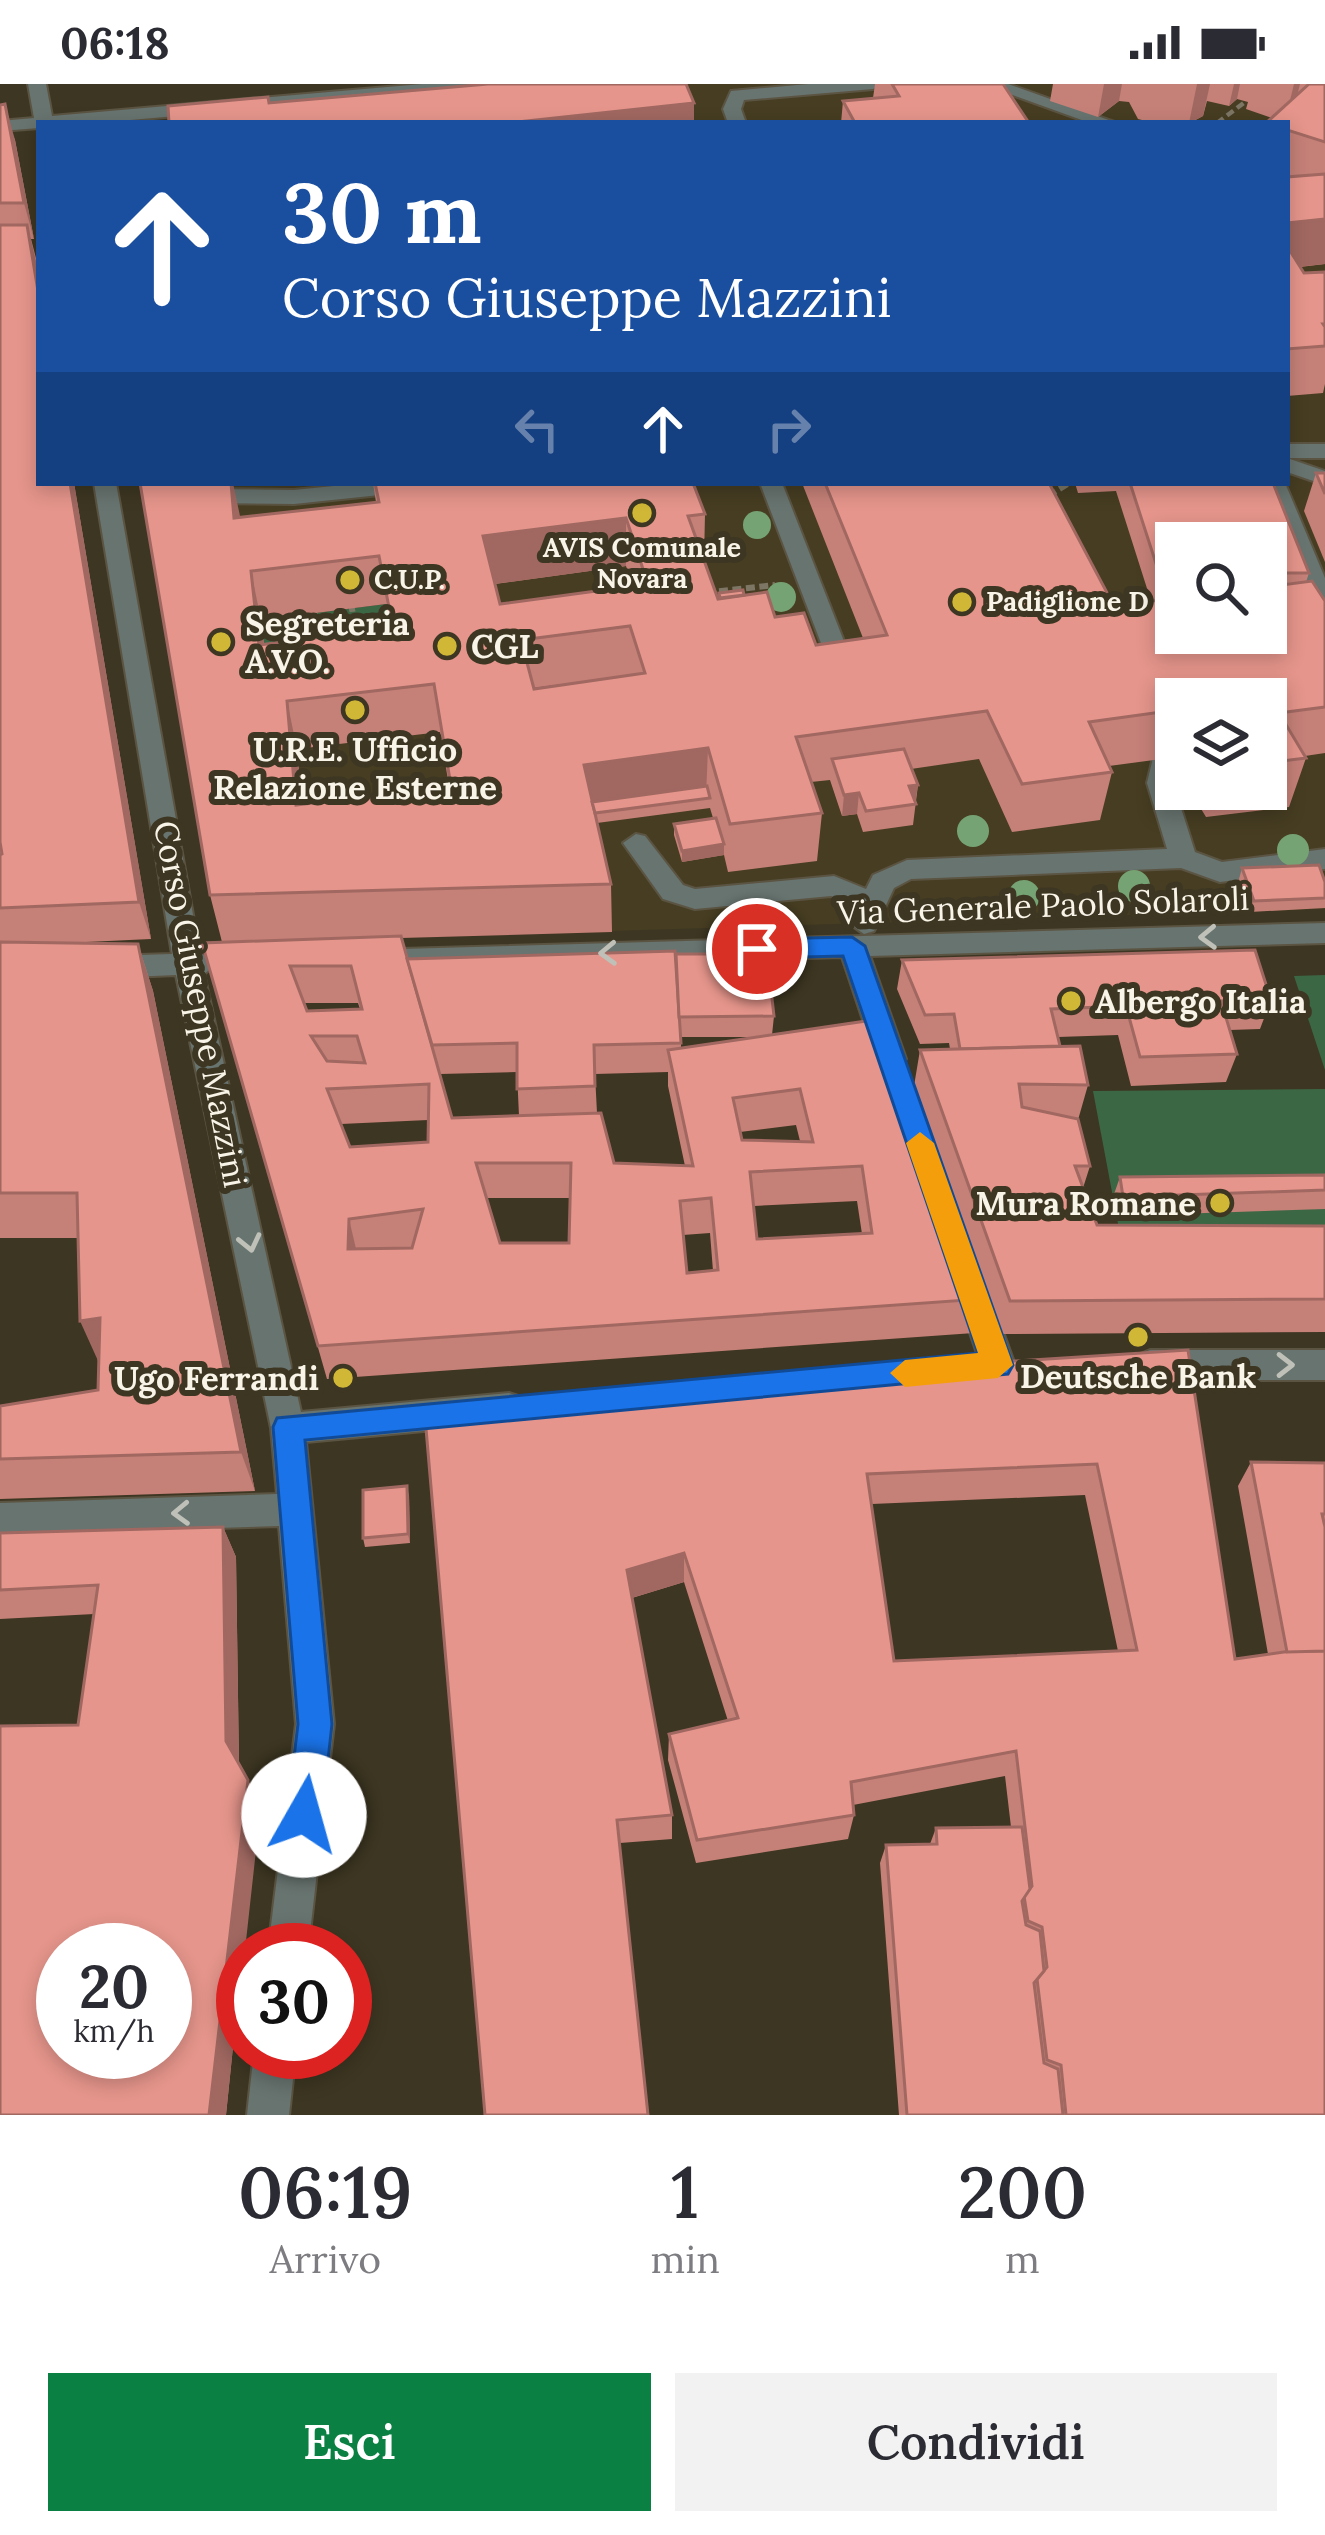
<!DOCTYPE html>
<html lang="it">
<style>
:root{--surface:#fff;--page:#f2f2f3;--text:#2b2b33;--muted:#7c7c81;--accent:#0b8043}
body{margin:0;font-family:Lora,serif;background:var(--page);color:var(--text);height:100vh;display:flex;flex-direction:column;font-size:45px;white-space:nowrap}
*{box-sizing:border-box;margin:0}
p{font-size:39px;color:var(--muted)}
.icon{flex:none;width:66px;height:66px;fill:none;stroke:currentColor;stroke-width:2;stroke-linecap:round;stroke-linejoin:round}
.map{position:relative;height:2031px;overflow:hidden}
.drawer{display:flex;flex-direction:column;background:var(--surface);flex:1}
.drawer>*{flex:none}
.guide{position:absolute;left:36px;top:36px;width:1254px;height:366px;border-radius:0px;box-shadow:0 6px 18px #0003;background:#1a4fa0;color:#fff;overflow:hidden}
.fabs{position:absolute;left:1155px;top:438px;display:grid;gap:24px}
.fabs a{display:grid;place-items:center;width:132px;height:132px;border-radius:0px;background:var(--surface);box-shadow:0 6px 18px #0003;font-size:60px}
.speed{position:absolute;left:36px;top:1839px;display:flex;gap:24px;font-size:60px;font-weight:700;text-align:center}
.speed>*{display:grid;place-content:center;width:156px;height:156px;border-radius:50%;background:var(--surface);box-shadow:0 6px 18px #0003;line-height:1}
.speed small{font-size:30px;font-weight:400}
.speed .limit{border:18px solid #d22;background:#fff;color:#111}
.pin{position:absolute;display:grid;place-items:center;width:102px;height:102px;color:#fff;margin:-51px;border:6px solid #fff;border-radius:50%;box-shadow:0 3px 12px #0007}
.me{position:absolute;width:132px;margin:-66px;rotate:7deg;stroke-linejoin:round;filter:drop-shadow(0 0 9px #0008)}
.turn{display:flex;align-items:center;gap:42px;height:252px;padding:0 48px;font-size:54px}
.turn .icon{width:156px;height:156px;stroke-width:2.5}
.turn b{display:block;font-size:84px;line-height:102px}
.lanes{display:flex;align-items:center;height:114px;padding:0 48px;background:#0003;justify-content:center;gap:60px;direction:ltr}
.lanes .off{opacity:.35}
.eta{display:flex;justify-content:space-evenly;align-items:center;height:204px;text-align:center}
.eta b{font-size:72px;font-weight:600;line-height:84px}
.button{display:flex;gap:24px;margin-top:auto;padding:24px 48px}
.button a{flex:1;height:138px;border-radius:0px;background:var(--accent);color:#fff;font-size:48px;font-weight:600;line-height:138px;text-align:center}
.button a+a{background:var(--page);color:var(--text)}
.status{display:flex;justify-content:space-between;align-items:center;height:84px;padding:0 60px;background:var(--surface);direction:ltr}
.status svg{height:33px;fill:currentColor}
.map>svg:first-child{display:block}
</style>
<div class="status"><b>06:18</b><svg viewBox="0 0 49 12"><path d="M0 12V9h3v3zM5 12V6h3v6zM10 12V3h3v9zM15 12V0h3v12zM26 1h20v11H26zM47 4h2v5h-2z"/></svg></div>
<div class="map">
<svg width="1325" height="2031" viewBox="0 0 1325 2031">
<rect width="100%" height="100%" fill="#3d3622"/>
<path fill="#463d22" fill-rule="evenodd" d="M660 0H1325V825L222 859 145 399H1287V39H234ZM1176 459H1266V549H1176ZM1176 615H1266V705H1176Z"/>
<g fill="#3c6745" fill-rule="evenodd">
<path d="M386 520 399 592 269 609 261 536ZM369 542 374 576 306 571 303 550Z"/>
<path d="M1325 891V986L1294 892Z"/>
<path d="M1325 1005V1177H1125L1093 1007Z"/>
</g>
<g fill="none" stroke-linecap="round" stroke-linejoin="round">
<defs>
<g id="minor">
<path d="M28 0H46L52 32 422 0H491L482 5 96 39H39V44L0 47V37L34 34Z"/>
<path d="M808 0H882L873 5 744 16 741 25 746 39H728L723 25 731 7Z"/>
<path d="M982 0H1008L1117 39H1090Z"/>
<rect x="1287" y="360" width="38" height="14"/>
<path d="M1287 374 1325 387V401L1287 388Z"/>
<path d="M94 399H116L200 870 213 873 217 880 204 890 301 1328 509 1309 521 1313 526 1324 521 1335 509 1339 306 1358 334 1640 308 1866H268L296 1640 279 1442 0 1451V1419L277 1410 271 1344 176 891 107 894 93 883 107 872 172 870Z"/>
<path d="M363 399H438L427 406 294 420 199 419 188 412 199 405 294 406Z"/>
<path d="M760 399H782L856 588 853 594H835L832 588Z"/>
<path d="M1263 399H1285L1325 494V530L1313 523Z"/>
<path d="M1166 665 1176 669 1173 699 1195 768 1222 778 1325 765V785L1220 798 1181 784 911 795 894 804 874 847 864 850 850 840 857 824 831 812 695 825 663 815 623 759 636 750 645 752 683 801 695 805 834 792 866 805 873 791 907 776 1167 765 1147 699 1153 674Z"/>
<path d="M1325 839V859L870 872 906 975 891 986 876 975 842 873 365 886 351 876 365 866Z"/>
<path d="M966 1176 977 1180 982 1190 1015 1281 1010 1291 998 1296 986 1291 981 1281 950 1190 955 1180Z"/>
<path d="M1150 1266H1325V1296H1150L1138 1291 1133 1281 1138 1271Z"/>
<path d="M254 1968H296L289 2031H247Z"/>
</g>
</defs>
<use href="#minor" stroke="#5b5442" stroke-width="4"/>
<path stroke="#7d7665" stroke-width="4.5" stroke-dasharray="8 4.5" stroke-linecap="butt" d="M1217 39 1245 18"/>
<g stroke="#7d7665" stroke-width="6" stroke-dasharray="9 4.5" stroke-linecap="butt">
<path d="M1048 412 1069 399"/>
<path d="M709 503 711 508 775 501"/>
<path d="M351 519 355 543"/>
</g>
<use href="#minor" fill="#687470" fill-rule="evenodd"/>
</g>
<g fill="#76a373">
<circle cx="757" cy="441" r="14"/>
<circle cx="781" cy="513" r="15"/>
<circle cx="305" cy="537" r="15"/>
<circle cx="973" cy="747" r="16"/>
<circle cx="1293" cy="766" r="16"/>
<circle cx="1134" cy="802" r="16"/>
<circle cx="1024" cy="812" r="16"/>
</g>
<g fill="#c58078" fill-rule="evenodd">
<path d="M875 0H1003L1029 39H841L843 17 873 14Z"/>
<path d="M1053 0H1325V180L1300 183 1304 189 1325 188V300L1323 309 1287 312V39L1246 25 1248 18 1237 15 1229 22 1207 17 1203 32 1190 39H1154L1138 35 1129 18 1119 17 1098 33 1050 17Z"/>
<path d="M0 21 15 56 34 155H31L37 178 39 399H74L151 855 65 859 138 860 153 907 255 1407 0 1415V1322L98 1306 99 1278 78 1154H0Z"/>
<path d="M1316 389H1325V478L1304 427Z"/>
<path d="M373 399H693L705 430 704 476 718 515 719 509 744 511 816 561 863 554 802 399H1049L1114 522 1151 517 1116 407 1078 409 1075 399H1273L1309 489 1306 498 1325 517V669L1305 672 1306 674 1289 723 1206 733 1189 705H1266V615H1176V685L1169 674 1109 682 1112 688 1100 736 1012 748 979 675 911 685 918 701 913 741 863 748 857 730 842 732 830 696 811 698 822 729 817 777 728 788 724 771 682 778 674 751V740L713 734 710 724 597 739 611 800 612 848 401 854 407 875 676 870 774 932 772 951 982 1215 974 1249 327 1295 202 859 222 858 210 811 240 433 376 418ZM1176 459H1266V549H1176ZM626 482 633 502 500 520 495 500ZM386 520 390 544 264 560 261 536ZM631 591 534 605 533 604ZM440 648 449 702 302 720 297 665ZM303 919H358L360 925 307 927ZM681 953H759L681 964ZM517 988 519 1032 452 1034 440 990ZM668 988V1002L685 1082 614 1079 597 1029 595 990ZM428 1036V1058L350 1063 341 1040ZM796 1041 800 1057 742 1056 740 1048ZM487 1114H570L569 1159H500ZM857 1117 862 1150 757 1155 754 1122ZM710 1149 713 1187 687 1189 683 1151Z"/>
<path d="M1242 784 1325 798V824L1250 828 1239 795Z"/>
<path d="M902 876 1271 916 1260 945 1230 946 1237 970 1226 998 1131 1002 1118 951 1058 953 1060 962 1088 1001 1078 1036 1090 1082 1083 1104 1097 1141 1325 1142V1248L1001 1250 914 1002 920 966 950 965 949 959 920 960 897 905Z"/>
<path d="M1325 1091V1125L1117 1132 1113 1113 1120 1093Z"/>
<path d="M1188 1266 1235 1575 1268 1570 1238 1402 1251 1378 1325 1379V2031H899L880 1779 886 1761 930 1760 936 1744 1011 1743 1005 1692 853 1721 854 1731 848 1755 696 1779 668 1676 669 1650 728 1637 684 1498 632 1514 672 1731V1755L620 1759 425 1333ZM1085 1411 1118 1567 894 1577 872 1420Z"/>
<path d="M409 1411 410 1459 365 1463 363 1454Z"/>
<path d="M223 1443 236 1473 239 1681 261 1721 243 1866 226 2031 78 1641 94 1530 0 1535V1449Z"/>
</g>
<g fill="#a06861">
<path d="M1104 0H1122L1119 17 1098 33Z"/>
<path d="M1197 0H1210L1203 32 1189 39Z"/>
<path d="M1234 0H1240L1237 15 1229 22Z"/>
<path d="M1294 0H1300L1292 32 1285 37Z"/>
<path d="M694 19V39H508Z"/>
<path d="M5 20 15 56 34 155 24 119Z"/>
<path d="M1325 135V180L1287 184V139Z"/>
<path d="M27 141 39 189V213Z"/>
<path d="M70 399H74L151 855 139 818Z"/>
<path d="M231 399H233L240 432 234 434Z"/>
<path d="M626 434V482L487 501 483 452Z"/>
<path d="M251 487 261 536 269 609 259 561Z"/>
<path d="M287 617 297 665 306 769 296 721Z"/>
<path d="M708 664 706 712 588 729 584 681Z"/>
<path d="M918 701 915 720 909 702Z"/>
<path d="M859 709 857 730 842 732 844 711Z"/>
<path d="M724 760V771L682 778V767Z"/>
<path d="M138 860 153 907 255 1407 241 1368Z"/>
<path d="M349 1135 357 1169 348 1165Z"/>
<path d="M100 1234 99 1279 80 1237Z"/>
<path d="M407 1402 409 1411 410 1459 408 1450Z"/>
<path d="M223 1443 236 1473 239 1682 226 1657Z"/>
<path d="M684 1469V1498L628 1515 627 1486Z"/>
<path d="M248 1696 261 1721 245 1866H243L226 2031H209Z"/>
</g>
<g fill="#e5958b" stroke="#a06861" stroke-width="3" fill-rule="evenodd">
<path d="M488 0H686L694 19 508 39H169L168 22 268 13 269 19Z"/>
<path d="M892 0H1003L1029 39H855L843 17 899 12Z"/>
<path d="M1309 0H1325V58L1287 46V39H1266Z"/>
<path d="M5 20 24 119H0V21Z"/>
<path d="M1325 90V135L1287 139V93Z"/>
<path d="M0 141H27L39 213V399H70L139 818 0 824V771L2 770 0 758Z"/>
<path d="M1287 162 1304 189 1325 188V240H1323L1325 243V262L1287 265Z"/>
<path d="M1316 389H1325V410Z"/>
<path d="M140 399H231L234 434 379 418 375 399H693L705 430 688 432 718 515 767 508 775 533 804 529 816 561 887 551 825 399H1049L1114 522 1176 514V549H1266V503L1312 497 1325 517V623L1279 629 1306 674 1266 679V615H1176V626L1089 638 1112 688 1022 700 987 627 796 653 822 729 730 740 708 664 584 681 611 800 210 811ZM626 434 648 500 500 520 483 452ZM379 472 393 544 259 561 251 487ZM630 542 645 589 534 605 521 556ZM434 600 451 702 296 721 287 617Z"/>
<path d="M1130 399H1273L1309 489H1266V459H1176V491L1160 492Z"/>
<path d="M743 506 744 511 720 514 719 509Z"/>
<path d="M904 665 918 701 909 702 916 720 866 727 859 709 844 711 832 675Z"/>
<path d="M707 702 710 714 595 729 592 718Z"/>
<path d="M716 734 724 760 682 767 674 740Z"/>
<path d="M1319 781 1325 798V814L1254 817 1242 784Z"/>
<path d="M401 852 452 1034 601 1029 614 1079 693 1082 668 966 880 935 982 1215 318 1262 202 859ZM290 882H351L362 925 307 927ZM311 952H357L365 979 327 977ZM429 1000 428 1058 350 1063 327 1005ZM800 1005 813 1058 742 1056 733 1014ZM476 1079H571L569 1159H500ZM862 1082 872 1149 757 1155 750 1088ZM711 1114 718 1186 687 1189 680 1117ZM423 1125 412 1164 348 1165 349 1135Z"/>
<path d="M0 858 138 860 241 1368 0 1375V1322L98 1306 100 1234 80 1237 77 1109H0Z"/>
<path d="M1255 866 1271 916 1221 917 1237 970 1140 973 1126 922 1051 925 1060 962 960 965 954 930 925 931 902 876Z"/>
<path d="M675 867 681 959 594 961 595 1002 517 1005V959L432 961 407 875Z"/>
<path d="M676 870H767L774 932 679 933Z"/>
<path d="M1080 962 1088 1001 1019 1000 1022 1023 1078 1035 1090 1082H1075L1097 1141 1325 1142V1215L1010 1217 920 966Z"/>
<path d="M1325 1091V1106L1123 1113 1120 1093Z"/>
<path d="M1188 1266 1235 1575 1291 1567H1325V2031H1066L1061 1981 1047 1976 1037 1895 1047 1883 1042 1843 1028 1837 1024 1812 1032 1802 1016 1667 851 1698 854 1731 697 1756 669 1650 738 1634 684 1469 627 1486 672 1731 617 1736 648 2031H485L425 1333 701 1297ZM1097 1380 1137 1566 894 1577 867 1390Z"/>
<path d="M1251 1378 1325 1379V1430H1322L1325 1443V1567L1287 1568Z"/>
<path d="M407 1402 408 1450 363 1454V1406Z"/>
<path d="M223 1443 226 1657 248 1696 209 2031H0V1642L78 1641 98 1501 0 1506V1449ZM63 1866H165V1968H63Z"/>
<path d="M1022 1743 1030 1805 1022 1817 1026 1841 1040 1847 1044 1887 1034 1899 1044 1979 1058 1985 1063 2031H907L886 1761 937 1760 936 1744Z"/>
</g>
<defs><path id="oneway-chevron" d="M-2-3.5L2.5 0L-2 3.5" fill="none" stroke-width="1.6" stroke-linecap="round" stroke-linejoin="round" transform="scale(3)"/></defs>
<g stroke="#bfc1b8">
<use href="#oneway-chevron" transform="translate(1208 853) rotate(178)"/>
<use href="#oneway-chevron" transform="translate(608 869) rotate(178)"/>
<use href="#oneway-chevron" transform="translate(250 1159) rotate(77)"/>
<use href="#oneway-chevron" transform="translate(1285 1281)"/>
<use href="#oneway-chevron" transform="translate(181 1429) rotate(178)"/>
</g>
<path fill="#1a73e8" stroke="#114b97" stroke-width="3" d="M852 853 865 862 1013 1281 1008 1290 305 1356 332 1640 322 1731 317 1743 304 1748 292 1743 287 1731 298 1640 273 1343 277 1334 978 1269 843 872 757 874 744 865 757 855Z"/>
<path fill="#f59e0b" d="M920 1048 934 1059 1013 1281 998 1294 905 1303 890 1289 905 1276 978 1269 906 1059Z"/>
<g fill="#d1b736" stroke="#3d3622" stroke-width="4.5">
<circle cx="642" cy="429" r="12"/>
<circle cx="350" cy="496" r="12"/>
<circle cx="962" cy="518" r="12"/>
<circle cx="221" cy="558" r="12"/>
<circle cx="447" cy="562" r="12"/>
<circle cx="355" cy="626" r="12"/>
<circle cx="1071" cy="917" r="12"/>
<circle cx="1220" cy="1119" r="12"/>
<circle cx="1138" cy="1253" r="12"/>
<circle cx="343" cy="1294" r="12"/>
</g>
<g text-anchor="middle" stroke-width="12" stroke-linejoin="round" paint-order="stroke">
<g font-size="27" font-weight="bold" fill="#f9f4e8" stroke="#3d3622" text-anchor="start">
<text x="642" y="473" text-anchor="middle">AVIS Comunale<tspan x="642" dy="31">Novara</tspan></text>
<text x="374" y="505">C.U.P.</text>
<text x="986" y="527">Padiglione D</text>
</g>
<g font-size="33" font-weight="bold" fill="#f9f4e8" stroke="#3d3622" text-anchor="start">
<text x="245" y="551">Segreteria<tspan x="245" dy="38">A.V.O.</tspan></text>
<text x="471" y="574">CGL</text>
<text x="355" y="677" text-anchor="middle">U.R.E. Ufficio<tspan x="355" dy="38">Relazione Esterne</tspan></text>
<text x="1095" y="929">Albergo Italia</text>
<text x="1196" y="1131" text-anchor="end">Mura Romane</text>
<text x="1138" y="1304" text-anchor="middle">Deutsche Bank</text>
<text x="319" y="1306" text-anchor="end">Ugo Ferrandi</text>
</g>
<g font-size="33" fill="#f9f4e8" stroke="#3d3622">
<text transform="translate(1043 821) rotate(-2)" y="12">Via Generale Paolo Solaroli</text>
<text transform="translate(201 920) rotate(79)" y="12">Corso Giuseppe Mazzini</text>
</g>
</g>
</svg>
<div class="fabs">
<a><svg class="icon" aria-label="search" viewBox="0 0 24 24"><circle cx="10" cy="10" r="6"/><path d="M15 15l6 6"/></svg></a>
<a><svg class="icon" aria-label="layers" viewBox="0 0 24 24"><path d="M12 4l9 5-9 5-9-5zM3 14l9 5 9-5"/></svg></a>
</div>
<div class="speed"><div>20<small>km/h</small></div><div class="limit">30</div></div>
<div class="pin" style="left:757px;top:865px;background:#d93025"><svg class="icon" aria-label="arrive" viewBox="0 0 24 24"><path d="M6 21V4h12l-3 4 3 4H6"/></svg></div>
<svg class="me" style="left:304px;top:1731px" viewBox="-20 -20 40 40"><circle r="19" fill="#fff"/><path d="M0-13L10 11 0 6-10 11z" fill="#1a73e8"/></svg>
<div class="guide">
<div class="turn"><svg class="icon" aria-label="ahead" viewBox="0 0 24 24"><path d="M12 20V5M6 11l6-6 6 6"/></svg><div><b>30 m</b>Corso Giuseppe Mazzini</div></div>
<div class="lanes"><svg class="icon off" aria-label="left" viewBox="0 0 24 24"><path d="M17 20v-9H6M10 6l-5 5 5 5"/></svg><svg class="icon" aria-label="ahead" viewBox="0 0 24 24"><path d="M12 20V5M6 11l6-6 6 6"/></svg><svg class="icon off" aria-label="right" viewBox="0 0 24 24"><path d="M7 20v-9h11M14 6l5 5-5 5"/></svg></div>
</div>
</div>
<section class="drawer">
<div class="eta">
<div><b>06:19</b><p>Arrivo</p></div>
<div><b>1</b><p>min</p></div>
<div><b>200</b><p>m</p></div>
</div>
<div class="button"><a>Esci</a><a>Condividi</a></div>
</section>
